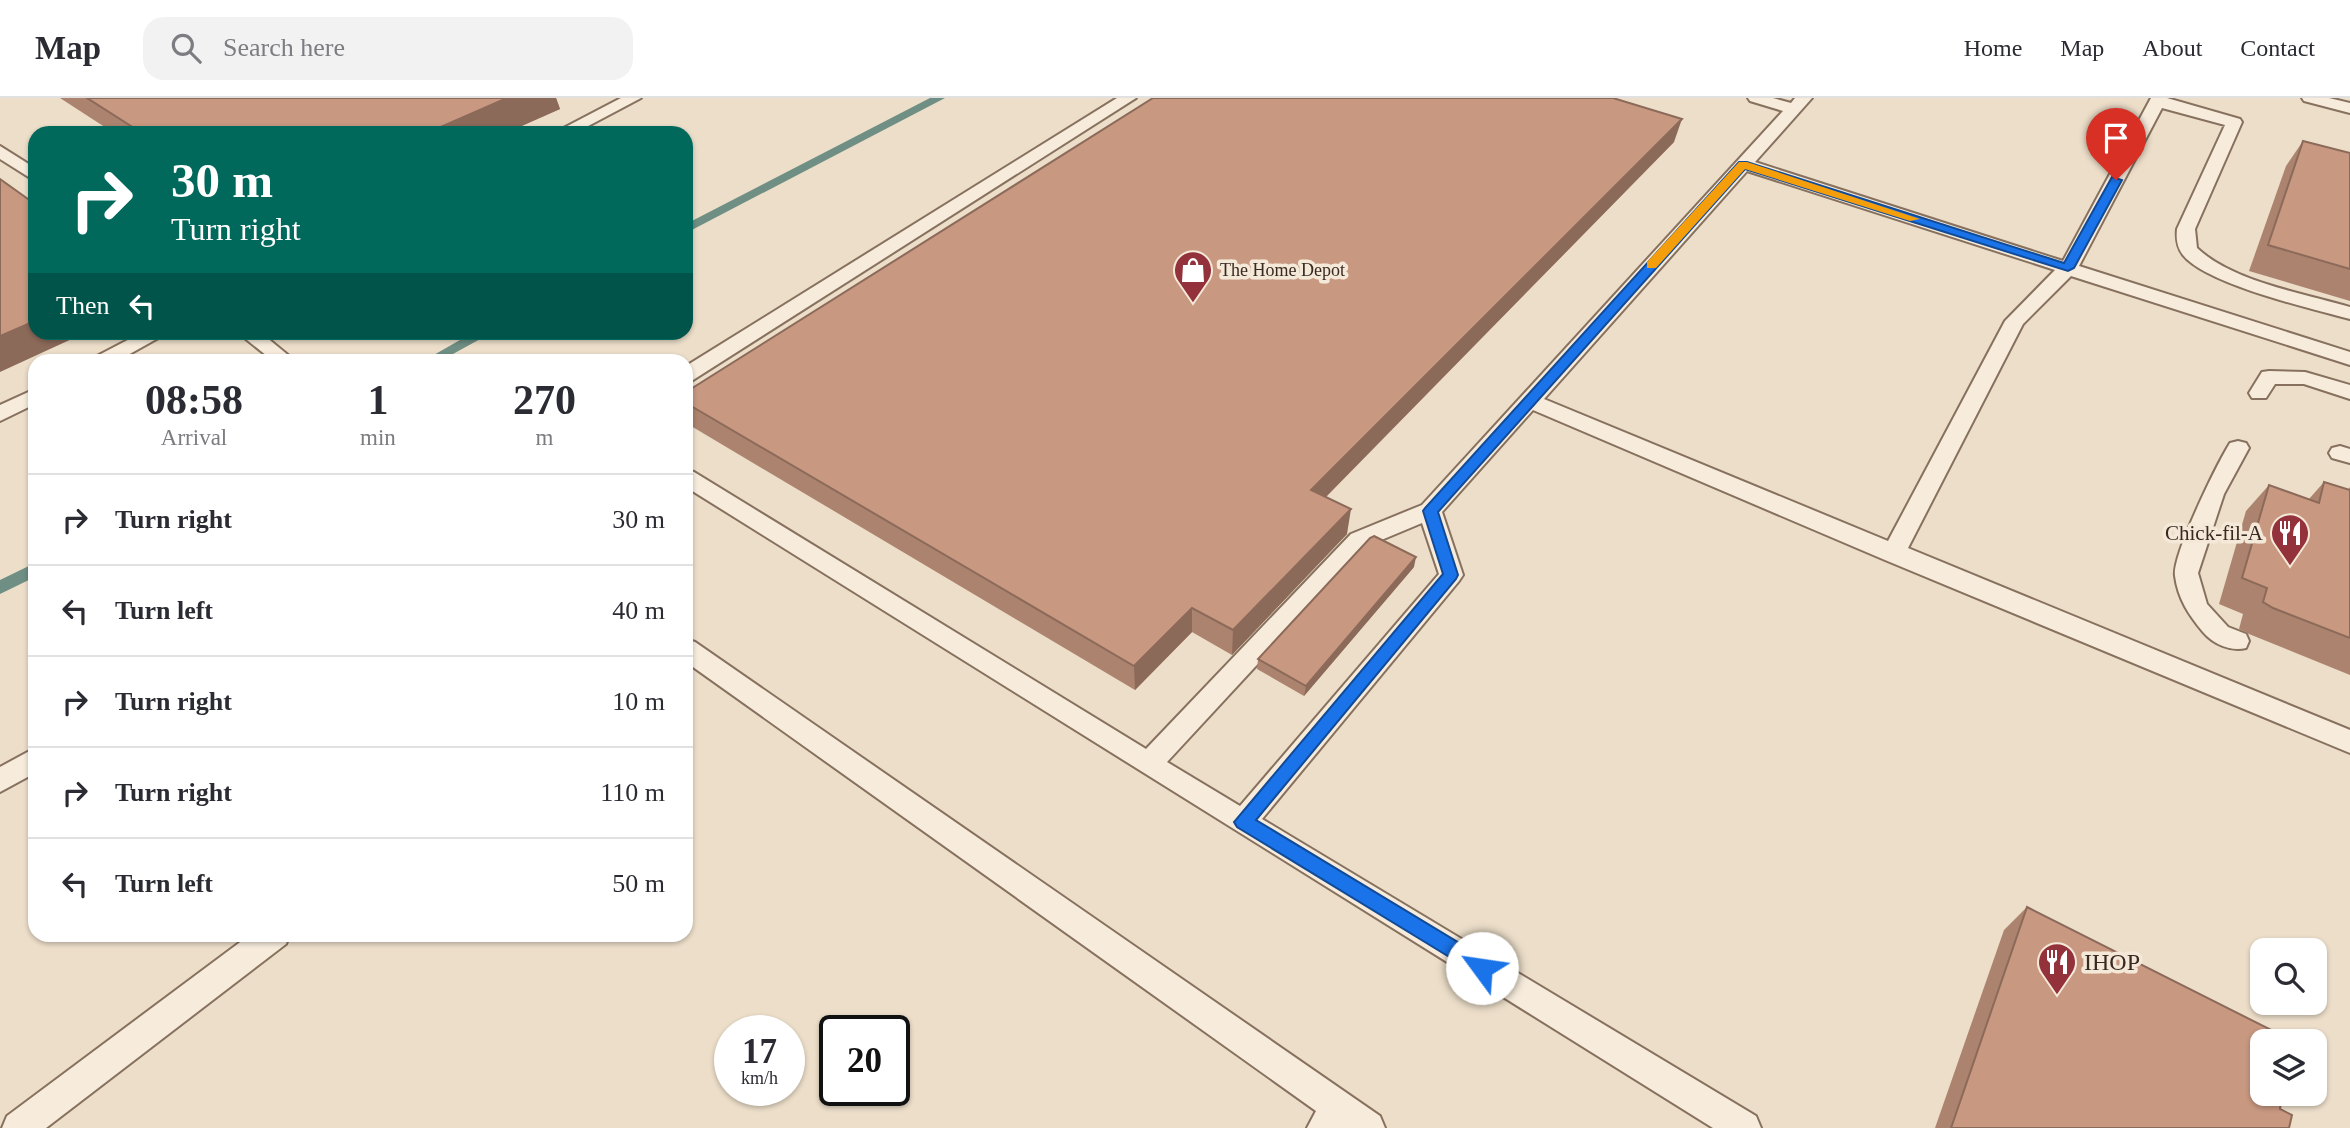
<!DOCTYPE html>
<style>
:root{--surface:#fff;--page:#f2f2f3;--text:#2b2b33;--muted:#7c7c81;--line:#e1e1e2}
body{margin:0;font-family:Georgia,serif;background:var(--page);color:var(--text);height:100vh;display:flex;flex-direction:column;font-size:26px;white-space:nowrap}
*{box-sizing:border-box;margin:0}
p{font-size:23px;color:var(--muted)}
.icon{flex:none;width:38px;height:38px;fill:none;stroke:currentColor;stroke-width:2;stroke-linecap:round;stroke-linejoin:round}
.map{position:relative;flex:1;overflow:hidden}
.panel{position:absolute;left:28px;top:256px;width:665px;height:588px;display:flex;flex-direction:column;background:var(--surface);border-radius:21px;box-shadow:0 2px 5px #0004}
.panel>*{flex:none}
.hud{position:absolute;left:28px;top:28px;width:665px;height:214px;border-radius:21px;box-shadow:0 2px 5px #0004;background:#00695c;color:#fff;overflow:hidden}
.tools{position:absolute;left:2250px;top:840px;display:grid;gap:14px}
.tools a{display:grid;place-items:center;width:77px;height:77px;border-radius:14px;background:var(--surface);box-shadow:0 2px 5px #0004;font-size:35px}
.speed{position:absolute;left:714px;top:917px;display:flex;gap:14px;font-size:35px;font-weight:700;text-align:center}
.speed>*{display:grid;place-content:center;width:91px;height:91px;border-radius:50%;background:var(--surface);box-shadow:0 2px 5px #0004;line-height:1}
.speed small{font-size:18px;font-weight:400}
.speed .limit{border:4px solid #111;border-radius:10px;background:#fff;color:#111}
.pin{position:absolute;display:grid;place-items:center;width:60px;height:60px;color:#fff;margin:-72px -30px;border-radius:50% 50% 50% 0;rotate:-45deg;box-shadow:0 0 7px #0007}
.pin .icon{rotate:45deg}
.me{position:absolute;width:77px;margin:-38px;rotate:301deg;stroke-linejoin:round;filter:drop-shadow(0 0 5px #0008)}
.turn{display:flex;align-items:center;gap:24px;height:147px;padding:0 28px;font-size:32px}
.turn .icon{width:91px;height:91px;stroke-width:2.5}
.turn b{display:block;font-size:49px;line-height:60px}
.then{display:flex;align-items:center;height:66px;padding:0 28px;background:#0003;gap:14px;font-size:26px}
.eta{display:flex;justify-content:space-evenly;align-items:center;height:119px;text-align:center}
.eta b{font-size:42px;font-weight:700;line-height:49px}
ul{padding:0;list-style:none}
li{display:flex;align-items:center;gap:21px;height:91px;padding:0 28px;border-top:2px solid var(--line)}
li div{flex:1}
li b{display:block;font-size:26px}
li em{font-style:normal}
header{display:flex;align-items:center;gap:42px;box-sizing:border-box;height:98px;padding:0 35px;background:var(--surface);border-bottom:2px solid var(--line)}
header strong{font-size:33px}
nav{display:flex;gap:38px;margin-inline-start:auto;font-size:24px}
.search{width:490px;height:63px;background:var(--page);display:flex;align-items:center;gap:18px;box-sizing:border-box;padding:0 24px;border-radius:21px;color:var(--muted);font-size:26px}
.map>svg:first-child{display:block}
</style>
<header>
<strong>Map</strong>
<div class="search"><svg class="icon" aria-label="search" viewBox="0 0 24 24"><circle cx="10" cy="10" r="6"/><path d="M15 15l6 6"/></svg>Search here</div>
<nav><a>Home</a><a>Map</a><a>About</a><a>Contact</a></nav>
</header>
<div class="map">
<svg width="2350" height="1030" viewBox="0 0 2350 1030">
<rect width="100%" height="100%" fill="#ecdec9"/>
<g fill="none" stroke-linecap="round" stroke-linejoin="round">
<g fill="#708f84" fill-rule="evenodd">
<path d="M930 0H945L686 135V126Z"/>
<path d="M474 234H493L442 262H425Z"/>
<path d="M35 465V479L0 496V482Z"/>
</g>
<defs>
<g id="lane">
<path d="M621 0H641L575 35H554Z"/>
<path d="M1117 0H1136L693 282 686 283V268Z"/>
<path d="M1748 0H1773L1791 5 1795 0H1812L1755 64 2063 163 2151 0H2167L2240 21 2242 24 2195 131 2197 150C2233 184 2303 195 2350 209V221C2312 211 2206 186 2183 157 2177 149 2176 141 2177 131L2225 27 2162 10 2079 168 2350 254V267L2071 178 2023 226 1908 450 2350 632V655L1885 462 1533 312 1442 414 1463 477 1459 483 1262 721 1756 1018 1761 1030H1713L686 389V372L694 374 1146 651 1351 436 1422 407 1783 13 1750 3ZM1747 73 2055 172 2005 223 1888 443 1544 301ZM1422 425 1439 476 1240 708 1167 664 1367 448Z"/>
<path d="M2302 0H2329L2350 5V15L2304 3Z"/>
<path d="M0 48 35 70V83L0 61Z"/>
<path d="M143 234H169L119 262H94L97 258Z"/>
<path d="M237 234H260L294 262H272Z"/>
<path d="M2269 273 2305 274 2350 287V301L2304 286H2275L2266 300H2252L2249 295 2262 274Z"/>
<path d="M35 291V306L0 323V307Z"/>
<path d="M2238 343 2246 345 2249 350 2224 396 2198 475 2207 506 2228 529 2246 536 2249 543 2246 550C2231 554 2213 546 2203 534 2189 517 2178 501 2175 478 2172 457 2217 366 2230 345Z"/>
<path d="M2340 348 2350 351V365L2332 360 2329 355 2332 350Z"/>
<path d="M686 541 695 544 1380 1018 1385 1030H1307L1316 1013 686 564Z"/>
<path d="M35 650V675L0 694V669Z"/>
<path d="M251 836H290L286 846 46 1030H2L7 1018Z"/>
</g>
</defs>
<use href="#lane" stroke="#87715e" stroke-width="4"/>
<use href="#lane" fill="#f7ecdc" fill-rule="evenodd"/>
</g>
<g fill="#ac836f">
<path d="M60 0H556L560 11 506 35H114Z"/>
<path d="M2303 43 2350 55V203L2249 173 2286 68Z"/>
<path d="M1674 44 1326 399 1347 436 1232 557 1192 534 1135 592 686 325V294Z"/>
<path d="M2324 384 2348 392 2350 389V577L2249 536 2239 531 2243 516 2219 506 2246 413 2269 387 2309 401Z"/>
<path d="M1414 469 1304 598 1257 571 1258 561Z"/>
<path d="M2027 809 2280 1011 2289 1030H1935L2004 832Z"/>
</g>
<g fill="#8c6a5a">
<path d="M507 0H556L560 11 506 35H427Z"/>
<path d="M1682 21 1674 44 1308 417 1311 392Z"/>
<path d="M35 223V234H87L0 274V238Z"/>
<path d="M1351 411 1347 436 1232 557 1233 532Z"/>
<path d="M1416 459 1414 469 1304 598 1306 588Z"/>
<path d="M1192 510V534L1135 592 1134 568Z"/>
</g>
<g fill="#c89881" stroke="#8c6a5a" stroke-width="2">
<path d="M87 0H507L427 35H142Z"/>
<path d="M1153 0H1613L1682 21 1311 392 1351 411 1233 532 1192 510 1134 568 686 305V294Z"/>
<path d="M2303 43 2350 55V171L2268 147Z"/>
<path d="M0 81 35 106V223L0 238Z"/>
<path d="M2324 384 2350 392V540L2273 510 2263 504 2267 490 2242 480 2269 387 2319 405Z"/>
<path d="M1374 438 1416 459 1306 588 1258 561 1370 440Z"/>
<path d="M2027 809 2291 942V943H2263V996H2282L2280 1011 2292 1017 2289 1030H1951Z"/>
</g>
<path fill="#1a73e8" stroke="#114b97" stroke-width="2" d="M1739 64H1747L2064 165 2112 79 2122 82 2074 170 2068 173 1745 71 1438 414 1458 477 1456 481 1256 722 1489 863 1492 870 1489 876 1482 879 1237 729 1234 724 1443 476 1423 413 1425 410Z"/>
<path fill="#f59e0b" d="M1739 64H1747L1920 121 1910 123 1745 71 1656 170H1647V164Z"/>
<defs>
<symbol id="shop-pin" viewBox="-11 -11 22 30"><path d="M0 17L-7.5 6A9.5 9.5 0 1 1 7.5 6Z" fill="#93323b" stroke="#f4e9d8"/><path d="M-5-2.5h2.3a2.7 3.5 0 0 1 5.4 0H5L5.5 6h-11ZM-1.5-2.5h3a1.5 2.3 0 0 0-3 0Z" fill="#fff"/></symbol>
<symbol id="restaurant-pin" viewBox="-11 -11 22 30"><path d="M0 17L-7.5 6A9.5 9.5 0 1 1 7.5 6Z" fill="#93323b" stroke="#f4e9d8"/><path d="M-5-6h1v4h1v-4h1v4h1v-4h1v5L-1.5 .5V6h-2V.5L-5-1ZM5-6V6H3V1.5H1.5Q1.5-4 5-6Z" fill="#fff"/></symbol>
</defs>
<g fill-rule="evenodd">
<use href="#shop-pin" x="1171" y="150" width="44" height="60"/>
<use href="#restaurant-pin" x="2268" y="413" width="44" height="60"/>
<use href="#restaurant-pin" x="2035" y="842" width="44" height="60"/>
</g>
<g text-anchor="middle" stroke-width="7" stroke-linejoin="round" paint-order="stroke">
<g font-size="18" fill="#392a21" stroke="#f4e9d8" text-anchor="start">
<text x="1220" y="178">The Home Depot</text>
</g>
<g font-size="21" fill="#392a21" stroke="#f4e9d8" text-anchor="end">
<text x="2263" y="442">Chick-fil-A</text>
</g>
<g font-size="24" fill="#392a21" stroke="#f4e9d8" text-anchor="start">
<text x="2084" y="872">IHOP</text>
</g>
</g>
</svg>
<div class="tools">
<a><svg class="icon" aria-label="search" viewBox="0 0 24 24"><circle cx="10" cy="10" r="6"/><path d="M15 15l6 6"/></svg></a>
<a><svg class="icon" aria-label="layers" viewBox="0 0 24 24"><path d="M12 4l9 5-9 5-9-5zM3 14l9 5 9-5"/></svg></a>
</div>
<div class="speed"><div>17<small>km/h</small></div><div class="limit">20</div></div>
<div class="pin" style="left:2116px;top:82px;background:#d93025"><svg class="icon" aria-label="arrive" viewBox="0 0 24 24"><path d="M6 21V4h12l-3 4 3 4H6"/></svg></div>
<svg class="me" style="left:1482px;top:870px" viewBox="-20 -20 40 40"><circle r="19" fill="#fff"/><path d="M0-13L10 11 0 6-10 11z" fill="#1a73e8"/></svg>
<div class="hud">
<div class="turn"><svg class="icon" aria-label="right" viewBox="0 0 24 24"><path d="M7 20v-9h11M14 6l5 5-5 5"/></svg><div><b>30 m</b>Turn right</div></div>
<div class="then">Then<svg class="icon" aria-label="left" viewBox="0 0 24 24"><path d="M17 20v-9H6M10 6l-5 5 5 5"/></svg></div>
</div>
<section class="panel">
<div class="eta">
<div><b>08:58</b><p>Arrival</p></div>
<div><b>1</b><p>min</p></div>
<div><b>270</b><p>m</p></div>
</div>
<ul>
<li><svg class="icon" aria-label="right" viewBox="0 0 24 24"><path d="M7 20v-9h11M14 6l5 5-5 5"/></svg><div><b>Turn right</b></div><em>30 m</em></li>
<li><svg class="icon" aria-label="left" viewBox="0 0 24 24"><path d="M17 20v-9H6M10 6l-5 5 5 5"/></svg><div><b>Turn left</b></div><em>40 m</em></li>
<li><svg class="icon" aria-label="right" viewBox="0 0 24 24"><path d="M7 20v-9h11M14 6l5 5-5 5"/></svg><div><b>Turn right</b></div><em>10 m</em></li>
<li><svg class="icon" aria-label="right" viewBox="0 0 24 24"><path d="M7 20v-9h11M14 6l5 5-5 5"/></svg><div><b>Turn right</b></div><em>110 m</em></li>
<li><svg class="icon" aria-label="left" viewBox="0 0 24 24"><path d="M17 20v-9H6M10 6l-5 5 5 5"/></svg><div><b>Turn left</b></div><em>50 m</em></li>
</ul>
</section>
</div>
